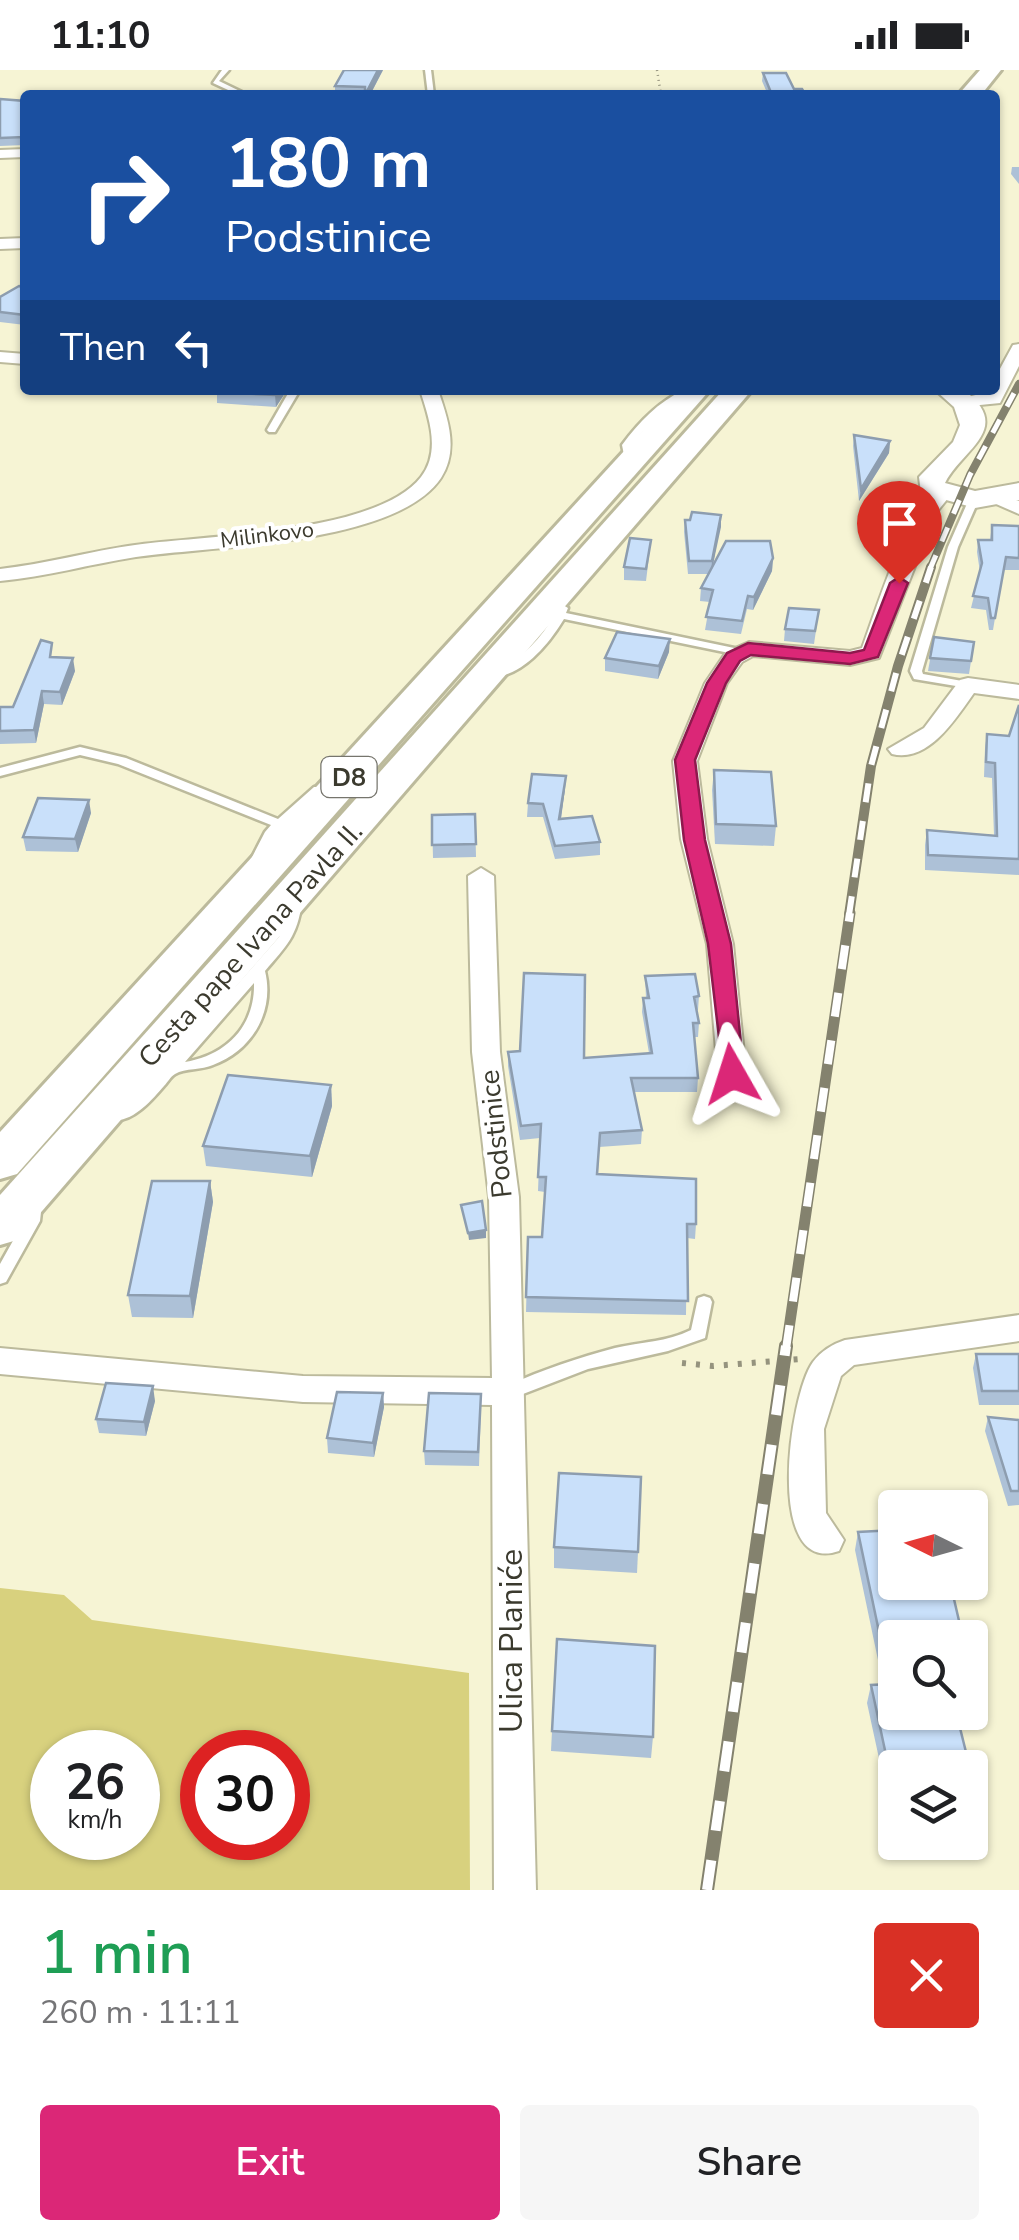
<!DOCTYPE html>
<meta charset="utf-8">
<style>
:root{--surface:#fff;--page:#f6f6f6;--text:#202124;--muted:#757577;--accent:#db2777}
body{margin:0;font-family:"Nunito Sans",sans-serif;background:var(--page);color:var(--text);height:100vh;display:flex;flex-direction:column;font-size:38px;white-space:nowrap}
*{box-sizing:border-box;margin:0}
p{font-size:32px;color:var(--muted)}
.icon{flex:none;width:55px;height:55px;fill:none;stroke:currentColor;stroke-width:2;stroke-linecap:round;stroke-linejoin:round}
.map{position:relative;height:1820px;overflow:hidden}
.panel{display:flex;flex-direction:column;background:var(--surface);flex:1}
.panel>*{flex:none}
.banner{position:absolute;left:20px;top:20px;width:980px;height:305px;border-radius:10px;box-shadow:0 2px 8px #0004;background:#1a4fa0;color:#fff;overflow:hidden}
.needle{width:65px;rotate:275deg}
.buttons{position:absolute;left:878px;top:1420px;display:grid;gap:20px}
.buttons a{display:grid;place-items:center;width:110px;height:110px;border-radius:10px;background:var(--surface);box-shadow:0 2px 8px #0004;font-size:50px}
.speed{position:absolute;left:30px;top:1660px;display:flex;gap:20px;font-size:50px;font-weight:700;text-align:center}
.speed>*{display:grid;place-content:center;width:130px;height:130px;border-radius:50%;background:var(--surface);box-shadow:0 2px 8px #0004;line-height:1}
.speed small{font-size:25px;font-weight:400}
.speed .limit{border:15px solid #d22;background:#fff;color:#111}
.pin{position:absolute;display:grid;place-items:center;width:85px;height:85px;color:#fff;margin:-102px -42px;border-radius:50% 50% 50% 0;rotate:-45deg;box-shadow:0 0 10px #0007}
.pin .icon{rotate:45deg}
.me{position:absolute;width:110px;margin:-55px;rotate:354deg;stroke-linejoin:round;filter:drop-shadow(0 0 8px #0008)}
.turn{display:flex;align-items:center;gap:35px;height:210px;padding:0 40px;font-size:45px}
.turn .icon{width:130px;height:130px;stroke-width:2.5}
.turn b{display:block;font-size:70px;line-height:85px}
.then{display:flex;align-items:center;height:95px;padding:0 40px;background:#0003;gap:20px;font-size:38px}
.round{display:grid;place-items:center;flex:none;width:105px;height:105px;border-radius:10px;background:var(--page)}
.head{display:flex;align-items:center;justify-content:space-between;height:170px;padding:0 40px}
h1{font-size:60px;font-weight:600;line-height:75px;color:#1e9e55}
.primary-button{display:flex;gap:20px;margin-top:auto;padding:20px 40px}
.primary-button a{flex:1;height:115px;border-radius:10px;background:var(--accent);color:#fff;font-size:40px;font-weight:600;line-height:115px;text-align:center}
.primary-button a+a{background:var(--page);color:var(--text)}
.status{display:flex;justify-content:space-between;align-items:center;height:70px;padding:0 50px;background:var(--surface);direction:ltr}
.status svg{height:28px;fill:currentColor}
.map>svg:first-child{display:block}
</style>
<div class="status"><b>11:10</b><svg viewBox="0 0 49 12"><path d="M0 12V9h3v3zM5 12V6h3v6zM10 12V3h3v9zM15 12V0h3v12zM26 1h20v11H26zM47 4h2v5h-2z"/></svg></div>
<div class="map">
<svg width="1019" height="1820" viewBox="0 0 1019 1820">
<rect width="100%" height="100%" fill="#f6f4d4"/>
<path fill="#d8d17e" fill-rule="evenodd" d="M0 1518 64 1525 92 1550 469 1603 470 1820H0ZM52 1682H138V1768H52ZM202 1682H288V1768H202Z"/>
<g fill="none" stroke-linecap="round" stroke-linejoin="round">
<defs>
<g id="lane">
<path d="M222 0H229L219 11 248 25H239L213 13Z"/>
<path d="M425 0H431L434 25H428Z"/>
<path d="M290 320H300L275 362H269L267 360Z"/>
<path d="M684 320H697C670 337 651 349 632 375L634 393 626 395 622 375C639 352 658 332 684 320Z"/>
<path d="M974 426 979 429 958 477 922 601 923 604 968 612 974 615 968 618 914 609 910 601 948 477 969 429Z"/>
<path d="M563 535 568 538 566 543 739 579 745 582 739 585 564 549C549 574 522 607 491 607V603C523 589 544 567 559 536Z"/>
<path d="M80 677 126 688 278 749 314 717H322L324 720 276 764 261 793 255 797 249 793 265 762 271 755 118 694 80 685 0 706V698Z"/>
<path d="M295 828 302 832C297 867 287 875 265 901 275 941 252 981 213 995 202 1000 185 998 175 1004 170 1007 168 1012 164 1016 152 1030 133 1052 114 1050L112 1046 114 1042 140 1025 279 867 285 856 288 832ZM254 913C255 956 227 985 185 992Z"/>
<path d="M33 1136 38 1138 41 1142 40 1151 6 1212 0 1214V1194L24 1151 28 1138Z"/>
<path d="M704 1226 710 1228 712 1232 705 1268 668 1281 588 1299 510 1329 504 1327 502 1322 504 1317C540 1301 577 1288 615 1278 641 1272 667 1272 691 1260L698 1228Z"/>
</g>
<g id="street">
<path d="M25 79V87L0 88V80Z"/>
<path d="M25 168V178L0 179V169Z"/>
<path d="M1019 274V296L1000 333 960 337V329L995 320V308L1013 275Z"/>
<path d="M0 282 25 284V294L0 292Z"/>
<path d="M420 320H438C448 349 459 380 441 408 396 475 211 476 136 487 90 494 46 507 0 511V499C46 494 90 481 135 475 205 465 376 464 421 407 441 381 429 348 420 320Z"/>
<path d="M943 416 953 422 936 443 879 588 850 595 753 586 742 592 727 613 697 691 707 769 733 874 746 1004 742 1011H722L718 1004 707 874 681 769 673 691 705 613 726 582 749 572 850 581 862 578C875 544 910 426 943 416Z"/>
<path d="M997 424 1019 431V444L987 430Z"/>
<path d="M968 608 1019 615V629L974 623C956 648 929 693 892 684L888 679 924 658 960 610Z"/>
<path d="M481 798 494 806 500 982 519 1127 536 1820H494L492 1335 303 1332 0 1304V1278L303 1306 492 1308 489 1127 472 982 468 806Z"/>
<path d="M1019 1245V1271L854 1295 841 1306 824 1359 826 1443 844 1470 839 1481C764 1507 789 1325 813 1292 821 1281 833 1274 845 1270Z"/>
</g>
<path id="secondary" d="M935 320H964C1015 359 961 380 945 413L975 421 1019 413V430L975 438 921 423 919 407 953 372 960 355 954 337Z"/>
<g id="primary">
<path d="M980 0H1001L981 25H958Z"/>
<path d="M680 320H710L17 1104 0 1109V1062Z"/>
<path d="M723 320H752L17 1170 0 1175V1125Z"/>
</g>
</defs>
<use href="#lane" stroke="#bcba9c" stroke-width="5"/>
<use href="#street" stroke="#bcba9c" stroke-width="4"/>
<use href="#secondary" stroke="#bcba9c" stroke-width="4"/>
<use href="#primary" stroke="#bcba9c" stroke-width="6"/>
<path stroke="#95937e" stroke-width="2.5" stroke-dasharray="1 4" stroke-linecap="butt" d="M657 0 661 25"/>
<path stroke="#95937e" stroke-width="6" stroke-dasharray="4 10" stroke-linecap="butt" d="M682 1293 713 1296 801 1289"/>
<use href="#lane" fill="#fff" fill-rule="evenodd"/>
<use href="#street" fill="#fff" fill-rule="evenodd"/>
<use href="#secondary" fill="#fff" fill-rule="evenodd"/>
<use href="#primary" fill="#fff" fill-rule="evenodd"/>
<defs>
<path id="rail-far3" d="M930 499 970 405 1019 314"/>
<path id="rail-far2" d="M849 845 871 696 898 596 931 497"/>
<path id="rail-far1" d="M786 1279 850 843"/>
<path id="rail" d="M707 1820 786 1276"/>
</defs>
<use href="#rail-far3" stroke="#84826e" stroke-width="8"/>
<use href="#rail-far2" stroke="#84826e" stroke-width="10"/>
<use href="#rail-far1" stroke="#84826e" stroke-width="11"/>
<use href="#rail" stroke="#84826e" stroke-width="14"/>
<use href="#rail-far3" stroke="#fff" stroke-width="5" stroke-dasharray="15" stroke-linecap="butt"/>
<use href="#rail-far2" stroke="#fff" stroke-width="6" stroke-dasharray="19" stroke-linecap="butt"/>
<use href="#rail-far1" stroke="#fff" stroke-width="8" stroke-dasharray="24" stroke-linecap="butt"/>
<use href="#rail" stroke="#fff" stroke-width="10" stroke-dasharray="30" stroke-linecap="butt"/>
</g>
<g fill="#adc1d7">
<path d="M383 0 370 25H335V16Z"/>
<path d="M763 3 794 19 806 25H768L762 11Z"/>
<path d="M0 29 25 31V75L0 76Z"/>
<path d="M1012 97H1019V114L1011 104Z"/>
<path d="M25 218V255L0 252V227Z"/>
<path d="M57 320H106L105 322Z"/>
<path d="M217 320H287L276 337 217 333Z"/>
<path d="M854 365 890 371 889 383 859 431 853 376Z"/>
<path d="M721 445 713 496 773 488 772 501 753 540 747 539 741 564 705 560 710 532 700 531 701 518 709 504H688L684 462 685 450Z"/>
<path d="M992 455 1019 456V500H1003L993 560H989L986 540 971 538 980 502 977 482 978 470H990Z"/>
<path d="M651 470 646 511 624 510V497Z"/>
<path d="M819 540 814 574 784 571 785 559Z"/>
<path d="M934 567 974 572 969 604 928 601Z"/>
<path d="M669 582 658 609 605 601V588Z"/>
<path d="M54 587 75 601 62 635 44 634 36 673 0 674V637H13Z"/>
<path d="M1019 635V805L925 800V775L927 760 994 765 992 708 984 707 985 678 987 664 1009 666Z"/>
<path d="M714 700 776 756 774 776 715 774 712 720Z"/>
<path d="M565 719 561 749 600 772V785L555 789 543 747H527L528 733Z"/>
<path d="M91 743 78 782 26 781 23 767Z"/>
<path d="M475 744 476 787 433 788 432 745Z"/>
<path d="M645 906 699 926 698 940H696L699 953 698 967H694L698 1008 697 1022H634L642 1060 641 1074 599 1077 598 1104 696 1154 695 1169 687 1168 686 1245 526 1242 528 1167H542L545 1122 538 1121 540 1068 520 1070 508 996V982L584 988 649 983 642 942 643 928H646Z"/>
<path d="M331 1015 332 1036 312 1107 206 1096 203 1076Z"/>
<path d="M210 1111 213 1132 193 1248 132 1247 128 1225Z"/>
<path d="M976 1284H1019V1335H979L973 1298Z"/>
<path d="M383 1323 384 1337 374 1387 328 1383 327 1368Z"/>
<path d="M155 1331 146 1366 99 1363 96 1349Z"/>
<path d="M481 1339 479 1396 425 1395 424 1381Z"/>
<path d="M988 1347 1019 1350V1435L1008 1436 985 1361Z"/>
<path d="M858 1462 895 1568 969 1694 968 1698H895V1716H885L867 1633 871 1615 883 1614 855 1480Z"/>
<path d="M554 1477 638 1482 637 1503 554 1498Z"/>
<path d="M552 1661 653 1667 651 1688 551 1681Z"/>
</g>
<g fill="#8d9daf">
<path d="M378 0H383L370 25H365Z"/>
<path d="M279 320H287L276 337 275 325Z"/>
<path d="M890 371 889 383 859 431 861 419Z"/>
<path d="M721 445V457L711 504 712 491Z"/>
<path d="M773 488 772 501 753 540 754 527Z"/>
<path d="M670 569 669 582 658 609 659 596Z"/>
<path d="M73 588 75 601 62 635 60 622Z"/>
<path d="M42 621 44 634 36 673 34 660Z"/>
<path d="M566 706 565 719 559 762V749Z"/>
<path d="M89 730 91 743 78 782 75 769Z"/>
<path d="M331 1015 332 1036 312 1107 310 1086Z"/>
<path d="M210 1111 213 1132 193 1248 190 1226Z"/>
<path d="M486 1160V1168L469 1170 468 1163Z"/>
<path d="M153 1316 155 1331 146 1366 144 1352Z"/>
<path d="M383 1323 384 1337 374 1387 373 1373Z"/>
</g>
<g fill="#c9e0fa" stroke="#8d9daf" stroke-width="2.5">
<path d="M344 0H378L365 25V17L335 16Z"/>
<path d="M763 3H786L794 19H802L806 25H772Z"/>
<path d="M0 29 25 31V69L24 67 0 68Z"/>
<path d="M19 216 25 218V245L0 242V227Z"/>
<path d="M217 320H279L275 325 216 322Z"/>
<path d="M854 365 890 371 861 419Z"/>
<path d="M692 442 721 445 712 491H689L685 450H690Z"/>
<path d="M992 455 1019 456V488L1006 487 995 548H991L988 528 973 526 982 493 978 470H992Z"/>
<path d="M630 468 651 470 646 499 624 497Z"/>
<path d="M726 471H770L773 488 754 527 748 526 742 551 706 547 713 520 701 518Z"/>
<path d="M789 538 819 540 815 561 785 559Z"/>
<path d="M617 562 670 569 659 596 605 588Z"/>
<path d="M934 567 974 572 971 591 930 588Z"/>
<path d="M41 570 52 573 50 587 73 588 60 622 42 621 34 660 0 661V637H13Z"/>
<path d="M1019 635V789L928 785 927 760 997 766 995 693 986 692 987 664 1009 666Z"/>
<path d="M714 700 771 702 776 756 716 754Z"/>
<path d="M532 704 566 706 559 749 592 746 600 772 555 776 543 734 528 733Z"/>
<path d="M38 728 89 730 75 769 23 767Z"/>
<path d="M475 744 476 774 432 775V745Z"/>
<path d="M524 903 585 905 584 988 652 983 643 928H649L645 906 695 904 699 926 694 927 699 953H693L698 1008H631L642 1060 600 1063 597 1104 696 1109V1154H687L688 1231 526 1227 528 1167H542L546 1107H538L541 1054 521 1056 508 982 520 981Z"/>
<path d="M228 1005 331 1015 310 1086 203 1076Z"/>
<path d="M152 1111H210L190 1226 128 1225Z"/>
<path d="M482 1131 486 1160 468 1163 461 1135Z"/>
<path d="M976 1284H1019V1321H982Z"/>
<path d="M106 1313 153 1316 144 1352 96 1349Z"/>
<path d="M337 1322 383 1323 373 1373 327 1368Z"/>
<path d="M429 1323 481 1324 478 1382 424 1381Z"/>
<path d="M988 1347 1019 1350V1421H1011Z"/>
<path d="M559 1403 641 1407 638 1482 554 1477Z"/>
<path d="M895 1460V1512H950L963 1568H895V1642H956L969 1694 889 1699 871 1615 890 1614 858 1462Z"/>
<path d="M557 1569 655 1576 653 1667 552 1661Z"/>
</g>
<path fill="#db2777" stroke="#8e194d" stroke-width="2.5" d="M899 507 908 513 878 587 850 594 751 585 740 591 726 613 695 690 705 770 731 874 744 1004 732 1012 724 1010 708 874 684 770 675 690 707 613 727 583 748 573 850 583 864 580 890 513Z"/>
<g text-anchor="middle" stroke-width="8" stroke-linejoin="round" paint-order="stroke">
<g font-size="22" fill="#3b3a2e" stroke="#fff">
<text transform="translate(267 464) rotate(-7)" y="8">Milinkovo</text>
</g>
<rect fill="#fff" stroke="#76756d" stroke-width="2.5" x="321.5" y="687" width="55" height="40" rx="8"/>
<g font-size="25" font-weight="bold" fill="#3b3a2e">
<text x="349" y="716">D8</text>
</g>
<g font-size="28" fill="#3b3a2e" stroke="#fff">
<text transform="translate(250 874) rotate(-48)" y="10">Cesta pape Ivana Pavla II.</text>
<text transform="translate(495 1064) rotate(-96)" y="10">Podstinice</text>
</g>
<g font-size="32" fill="#3b3a2e" stroke="#fff">
<text transform="translate(511 1571) rotate(-90)" y="11">Ulica Planiće</text>
</g>
</g>
</svg>
<div class="buttons">
<a><svg class="needle" viewBox="-14 -14 28 28"><path d="M0-13l5 13h-10z" fill="#e53935"/><path d="M0 13l5-13h-10z" fill="#757577"/></svg></a>
<a><svg class="icon" aria-label="search" viewBox="0 0 24 24"><circle cx="10" cy="10" r="6"/><path d="M15 15l6 6"/></svg></a>
<a><svg class="icon" aria-label="layers" viewBox="0 0 24 24"><path d="M12 4l9 5-9 5-9-5zM3 14l9 5 9-5"/></svg></a>
</div>
<div class="speed"><div>26<small>km/h</small></div><div class="limit">30</div></div>
<div class="pin" style="left:899px;top:513px;background:#d93025"><svg class="icon" aria-label="arrive" viewBox="0 0 24 24"><path d="M6 21V4h12l-3 4 3 4H6"/></svg></div>
<svg class="me" style="left:732px;top:1004px" viewBox="-20 -20 40 40"><path d="M0-17L14 15 0 8-14 15z" fill="#db2777" stroke="#fff" stroke-width="4"/></svg>
<div class="banner">
<div class="turn"><svg class="icon" aria-label="right" viewBox="0 0 24 24"><path d="M7 20v-9h11M14 6l5 5-5 5"/></svg><div><b>180 m</b>Podstinice</div></div>
<div class="then">Then<svg class="icon" aria-label="left" viewBox="0 0 24 24"><path d="M17 20v-9H6M10 6l-5 5 5 5"/></svg></div>
</div>
</div>
<section class="panel">
<div class="head"><div><h1>1 min</h1><p>260 m · 11:11</p></div><a class="round" style="background:#d93025;color:#fff"><svg class="icon" aria-label="close" viewBox="0 0 24 24"><path d="M6 6l12 12M18 6L6 18"/></svg></a></div>
<div class="primary-button"><a>Exit</a><a>Share</a></div>
</section>
